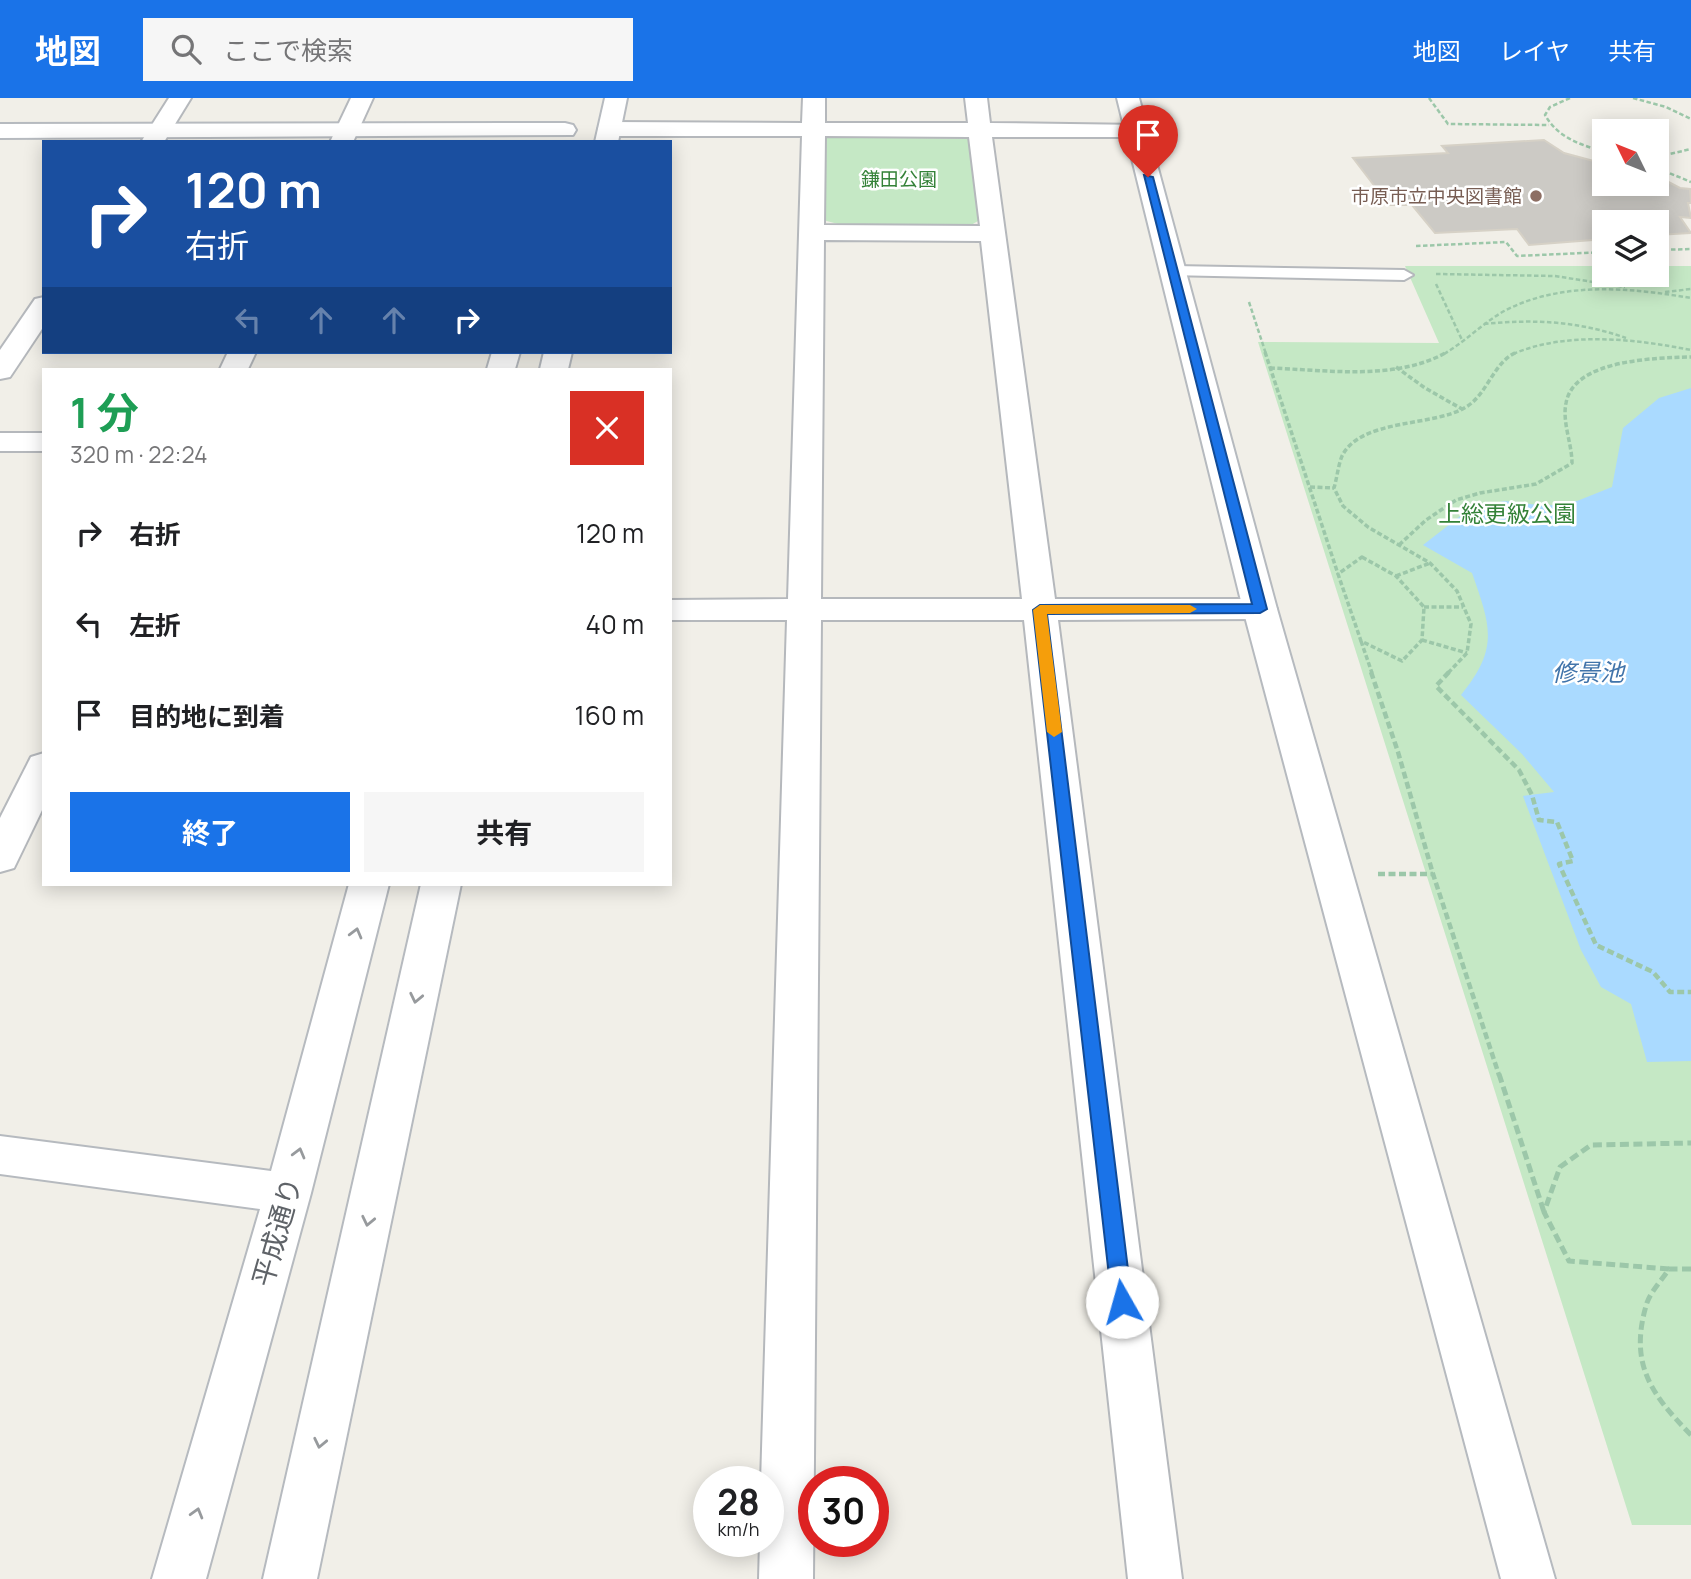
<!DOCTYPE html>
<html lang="ja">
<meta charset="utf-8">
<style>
:root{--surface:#fff;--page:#f6f6f6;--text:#202124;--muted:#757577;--accent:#1a73e8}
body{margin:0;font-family:Manrope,"Noto Sans JP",sans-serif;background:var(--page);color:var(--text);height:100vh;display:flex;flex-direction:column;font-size:26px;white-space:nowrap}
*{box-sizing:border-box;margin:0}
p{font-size:23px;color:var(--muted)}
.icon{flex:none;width:38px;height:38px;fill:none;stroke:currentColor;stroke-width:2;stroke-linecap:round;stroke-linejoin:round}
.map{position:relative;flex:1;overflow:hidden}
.sheet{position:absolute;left:42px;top:270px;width:630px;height:518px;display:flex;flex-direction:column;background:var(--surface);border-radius:0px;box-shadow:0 4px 18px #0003}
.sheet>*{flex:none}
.hud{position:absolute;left:42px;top:42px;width:630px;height:214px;border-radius:0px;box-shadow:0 4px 18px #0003;background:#1a4fa0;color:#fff;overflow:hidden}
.needle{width:46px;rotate:313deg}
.buttons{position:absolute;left:1592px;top:21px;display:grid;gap:14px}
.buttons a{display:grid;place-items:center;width:77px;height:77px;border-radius:0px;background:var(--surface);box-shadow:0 4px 18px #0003;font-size:35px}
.speed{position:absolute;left:693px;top:1368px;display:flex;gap:14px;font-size:35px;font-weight:700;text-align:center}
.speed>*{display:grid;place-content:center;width:91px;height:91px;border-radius:50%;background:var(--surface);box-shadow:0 4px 18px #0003;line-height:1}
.speed small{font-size:18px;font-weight:400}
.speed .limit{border:10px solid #d22;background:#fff;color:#111}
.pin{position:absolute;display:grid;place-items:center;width:60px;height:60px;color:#fff;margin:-72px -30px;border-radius:50% 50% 50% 0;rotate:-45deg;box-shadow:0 0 7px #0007}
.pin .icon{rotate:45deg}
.me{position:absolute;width:77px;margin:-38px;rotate:353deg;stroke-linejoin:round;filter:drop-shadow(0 0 5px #0008)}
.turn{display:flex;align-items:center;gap:24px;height:147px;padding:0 28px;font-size:32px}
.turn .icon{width:91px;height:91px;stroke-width:2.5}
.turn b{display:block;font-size:49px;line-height:60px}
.lanes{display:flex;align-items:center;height:66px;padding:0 28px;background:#0003;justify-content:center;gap:35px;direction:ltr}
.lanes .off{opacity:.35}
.round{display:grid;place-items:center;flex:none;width:74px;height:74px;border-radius:0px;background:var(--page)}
.headline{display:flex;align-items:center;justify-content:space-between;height:119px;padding:0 28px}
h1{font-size:42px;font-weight:700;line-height:52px;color:#1e9e55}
.button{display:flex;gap:14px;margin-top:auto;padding:14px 28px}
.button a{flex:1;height:80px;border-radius:0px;background:var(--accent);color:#fff;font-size:28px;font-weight:700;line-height:80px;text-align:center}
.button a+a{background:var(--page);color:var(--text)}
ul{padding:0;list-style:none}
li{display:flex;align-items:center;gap:21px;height:91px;padding:0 28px}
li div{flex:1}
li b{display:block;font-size:26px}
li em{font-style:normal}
header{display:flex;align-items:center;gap:42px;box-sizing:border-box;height:98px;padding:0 35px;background:var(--accent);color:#fff}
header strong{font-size:33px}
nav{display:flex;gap:38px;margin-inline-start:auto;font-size:24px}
.search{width:490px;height:63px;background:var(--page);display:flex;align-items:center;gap:18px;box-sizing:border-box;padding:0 24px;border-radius:0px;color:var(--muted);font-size:26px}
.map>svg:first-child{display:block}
</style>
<header>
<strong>地図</strong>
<div class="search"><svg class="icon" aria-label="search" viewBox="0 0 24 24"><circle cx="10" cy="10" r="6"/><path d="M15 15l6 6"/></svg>ここで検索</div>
<nav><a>地図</a><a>レイヤ</a><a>共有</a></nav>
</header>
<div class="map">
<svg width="1691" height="1481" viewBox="0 0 1691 1481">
<rect width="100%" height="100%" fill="#f1efe8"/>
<g fill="#c5e8c5">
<path d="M831 36H955L971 42 978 123 971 127 838 126 823 122 821 39Z"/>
<path d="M1405 168H1605V177H1657V168H1691V1427H1632L1258 244 1439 245Z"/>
</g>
<path fill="#aadaff" d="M1691 290V963L1647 964 1631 906 1601 889 1581 852 1523 698 1554 694 1522 656 1461 597C1499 550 1491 529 1472 475L1423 447 1472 409 1505 403 1546 408 1577 403 1612 389 1623 330 1659 300Z"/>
<path fill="#cccac5" stroke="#d6d1c6" stroke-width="2" d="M1544 42 1564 55 1605 66V86H1657V78L1680 90 1690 91 1691 105H1688L1691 120 1680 119 1691 135 1657 137V124H1605V141L1529 147 1517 131 1435 135 1412 107H1389L1353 60 1448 55 1442 48Z"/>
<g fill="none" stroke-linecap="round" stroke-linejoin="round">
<defs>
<path id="lane" d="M1174 168 1404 172 1413 177 1404 182 1168 177 1165 173Z"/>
<g id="street">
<path d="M169 0H191L164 44H141Z"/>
<path d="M351 0H373L353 44H330Z"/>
<path d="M803 0H825V25H968L965 0H987L990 25 1143 27 1146 32 1143 37 1135 39H992L1055 501H1260L1272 504 1277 511 1272 518 1260 521 1058 522 1182 1481H1128L1024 522H821L813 1481H759L760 1444H768V1384H761L787 522H670V502L788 501 802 38H609L601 36 598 31 601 26 609 24 802 25ZM825 38 969 39 980 128 824 127ZM824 142 981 143 1022 501H821Z"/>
<path d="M44 199V228L10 279 0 281V252L35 201Z"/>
<path d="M228 254H256L248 271H220Z"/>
<rect x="0" y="335" width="44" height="18"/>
<path d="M44 655V708L14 770 0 774V720L31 659Z"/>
</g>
<g id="secondary">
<path d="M605 0H627L618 44H595Z"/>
<path d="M1117 0H1139L1277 511 1555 1481H1501L1243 511Z"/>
<path d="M565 25 573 27 576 32 573 37 0 40V26Z"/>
<path d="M492 254H520L515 271H487Z"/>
<path d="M544 254H572L568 271H540Z"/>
<path d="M349 786H389L311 1095 206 1481H152L260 1111 0 1076V1038L271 1073Z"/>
<path d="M421 786H461L317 1481H263Z"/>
</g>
</defs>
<use href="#lane" stroke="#b5b8bc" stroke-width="4"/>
<use href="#street" stroke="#b5b8bc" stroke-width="4"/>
<use href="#secondary" stroke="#b6babf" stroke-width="4"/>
<g stroke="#9cc7a9" stroke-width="2.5" stroke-dasharray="4.5 2.5" stroke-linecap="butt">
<path d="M1429 0 1448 26 1549 27"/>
<path d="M1570 0 1550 9 1545 17C1558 40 1581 47 1605 54"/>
<path d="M1633 0 1666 9 1691 21"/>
<path d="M1657 59 1691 51"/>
<path d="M1657 70 1691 84"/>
<path d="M1416 148 1506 144 1517 158 1605 154"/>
<path d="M1657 152 1691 151"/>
<path d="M1436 176 1555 178 1625 189"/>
<path d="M1436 186 1462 242"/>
<path d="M1665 194 1691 191"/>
<path d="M1249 204 1266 256"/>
<path d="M1484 226C1534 221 1578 223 1626 240"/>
<path d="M1444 256C1466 243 1484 224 1506 212 1563 183 1631 190 1691 200"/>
<path d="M1513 256C1567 233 1635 241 1691 252"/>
</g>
<g stroke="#9cc7a9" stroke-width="3.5" stroke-dasharray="5 2.5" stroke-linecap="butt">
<path d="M1265 254 1338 476"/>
<path d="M1396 269 1425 290 1462 311"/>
<path d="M1270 270C1326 272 1397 283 1447 254"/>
<path d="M1310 389 1334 390"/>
<path d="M1399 447 1426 422 1456 402 1480 395 1536 386 1572 365C1572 346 1562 324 1566 305 1574 261 1656 260 1691 259"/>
<path d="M1362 459 1396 478 1424 509 1422 542 1402 563 1361 543 1338 476Z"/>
<path d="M1396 478 1430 465"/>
<path d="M1424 509H1463"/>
<path d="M1422 542 1467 555"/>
<path d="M1361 543 1372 575"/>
<path d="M1448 575 1467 555 1471 526 1457 493 1430 465 1368 429 1343 408 1334 390C1337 380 1338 368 1342 358 1361 320 1434 329 1466 309 1488 296 1493 264 1517 254"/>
</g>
<g stroke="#9cc7a9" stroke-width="4.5" stroke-dasharray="7 3.5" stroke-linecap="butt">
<path d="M1371 574 1398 654 1433 776 1499 977"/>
<path d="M1449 574 1436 588 1519 672 1532 697 1539 722 1557 724 1573 763 1559 766 1596 847 1653 874 1670 894H1691"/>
<path d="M1378 776H1433"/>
</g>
<g stroke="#9cc7a9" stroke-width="5" stroke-dasharray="9 4.5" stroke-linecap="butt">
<path d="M1499 976 1544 1114"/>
<path d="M1669 1171 1569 1163 1544 1114 1560 1069 1591 1047 1691 1045"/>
<path d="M1691 1171H1669C1662 1182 1649 1195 1646 1208 1629 1267 1652 1297 1691 1337"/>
</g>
<use href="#lane" fill="#fff" fill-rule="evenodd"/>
<use href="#street" fill="#fff" fill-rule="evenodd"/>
<use href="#secondary" fill="#fff" fill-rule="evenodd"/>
</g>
<defs><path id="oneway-chevron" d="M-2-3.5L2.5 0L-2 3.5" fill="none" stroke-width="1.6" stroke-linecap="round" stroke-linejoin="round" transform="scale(1.75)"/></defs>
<g stroke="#979a9d">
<use href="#oneway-chevron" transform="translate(356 835) rotate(-75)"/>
<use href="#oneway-chevron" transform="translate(416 900) rotate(102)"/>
<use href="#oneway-chevron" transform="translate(299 1055) rotate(-75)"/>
<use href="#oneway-chevron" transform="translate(368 1123) rotate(102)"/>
<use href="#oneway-chevron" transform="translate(320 1345) rotate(102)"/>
<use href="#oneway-chevron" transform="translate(197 1415) rotate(-74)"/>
</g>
<path fill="#1a73e8" stroke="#114b97" stroke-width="2" d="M1144 77 1153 79 1267 511 1260 515 1047 516 1132 1204 1129 1211 1122 1213 1115 1211 1112 1204 1033 512 1040 507 1252 506Z"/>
<path fill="#f59e0b" d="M1040 507H1190L1197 511 1190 515 1047 516 1062 634 1054 639 1047 634 1033 512Z"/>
<circle fill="#8d6e63" stroke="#fff" stroke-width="2.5" cx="1536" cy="98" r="7"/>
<g text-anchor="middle" stroke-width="5" stroke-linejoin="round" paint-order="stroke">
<g font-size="19" fill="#348238" stroke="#fff">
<text x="899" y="88">鎌田公園</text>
</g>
<g font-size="19" fill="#785e54" stroke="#fff" text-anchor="end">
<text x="1522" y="105">市原市立中央図書館</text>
</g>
<g font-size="23" fill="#348238" stroke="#fff">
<text x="1507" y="424">上総更級公園</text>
</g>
<g font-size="24" font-style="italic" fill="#4174aa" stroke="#fff">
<text x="1588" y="583">修景池</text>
</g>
<g font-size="28" fill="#5f6368" stroke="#fff">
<text transform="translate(277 1134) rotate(-74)" y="10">平成通り</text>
</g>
</g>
</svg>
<div class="buttons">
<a><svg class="needle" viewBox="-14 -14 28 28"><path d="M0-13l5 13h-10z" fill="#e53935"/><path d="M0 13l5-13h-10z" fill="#757577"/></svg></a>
<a><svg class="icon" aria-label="layers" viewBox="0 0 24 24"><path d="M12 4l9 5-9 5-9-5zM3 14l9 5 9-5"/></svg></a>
</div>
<div class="speed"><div>28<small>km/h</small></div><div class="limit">30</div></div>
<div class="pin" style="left:1148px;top:79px;background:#d93025"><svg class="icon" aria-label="arrive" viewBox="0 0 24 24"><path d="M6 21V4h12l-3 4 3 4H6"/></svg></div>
<svg class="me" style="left:1122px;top:1204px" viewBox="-20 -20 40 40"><circle r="19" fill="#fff"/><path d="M0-13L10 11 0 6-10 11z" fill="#1a73e8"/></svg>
<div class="hud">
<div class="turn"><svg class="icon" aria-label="right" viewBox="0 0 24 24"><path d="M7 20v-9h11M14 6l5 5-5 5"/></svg><div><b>120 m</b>右折</div></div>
<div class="lanes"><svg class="icon off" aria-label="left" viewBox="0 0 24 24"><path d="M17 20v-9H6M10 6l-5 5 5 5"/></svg><svg class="icon off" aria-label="ahead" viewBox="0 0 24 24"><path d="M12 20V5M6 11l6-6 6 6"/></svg><svg class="icon off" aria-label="ahead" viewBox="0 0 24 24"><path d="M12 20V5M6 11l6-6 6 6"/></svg><svg class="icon" aria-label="right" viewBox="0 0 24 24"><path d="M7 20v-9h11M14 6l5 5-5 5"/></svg></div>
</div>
<section class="sheet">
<div class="headline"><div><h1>1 分</h1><p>320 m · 22:24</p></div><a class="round" style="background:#d93025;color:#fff"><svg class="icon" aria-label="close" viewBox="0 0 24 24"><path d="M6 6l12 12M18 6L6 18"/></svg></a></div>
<ul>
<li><svg class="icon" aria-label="right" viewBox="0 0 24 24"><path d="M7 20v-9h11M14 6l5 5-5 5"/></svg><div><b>右折</b></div><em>120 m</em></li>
<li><svg class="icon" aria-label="left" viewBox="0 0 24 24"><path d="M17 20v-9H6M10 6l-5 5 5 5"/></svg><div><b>左折</b></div><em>40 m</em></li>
<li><svg class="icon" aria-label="arrive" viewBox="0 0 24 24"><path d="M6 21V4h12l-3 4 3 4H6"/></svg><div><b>目的地に到着</b></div><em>160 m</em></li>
</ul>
<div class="button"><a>終了</a><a>共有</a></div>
</section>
</div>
